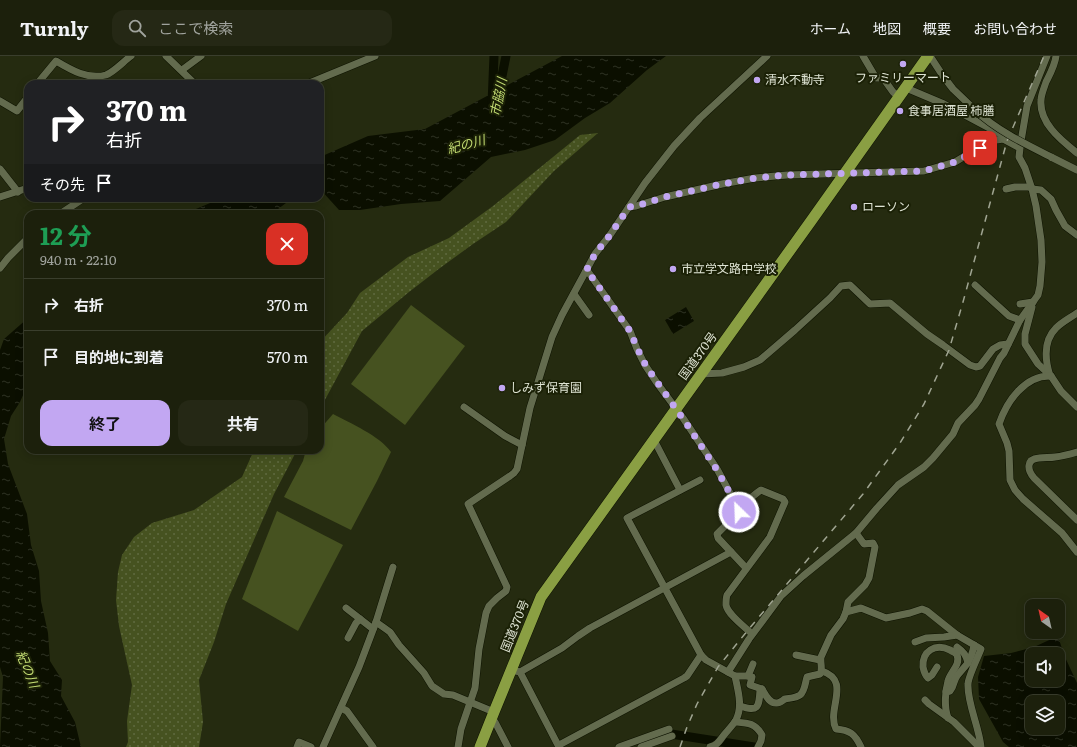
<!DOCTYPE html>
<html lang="ja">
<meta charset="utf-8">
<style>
:root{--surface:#1c200c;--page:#252815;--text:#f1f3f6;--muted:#a0a39d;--line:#3a3e2d;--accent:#c2a7f2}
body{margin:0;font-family:Literata,"Noto Sans JP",serif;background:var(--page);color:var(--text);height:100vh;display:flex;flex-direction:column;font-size:15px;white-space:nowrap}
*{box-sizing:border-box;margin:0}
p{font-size:13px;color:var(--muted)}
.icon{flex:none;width:22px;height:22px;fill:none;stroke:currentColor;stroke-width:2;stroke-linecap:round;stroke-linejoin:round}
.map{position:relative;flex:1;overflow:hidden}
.side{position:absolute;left:24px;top:154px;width:300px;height:244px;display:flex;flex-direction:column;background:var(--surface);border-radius:12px;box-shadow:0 2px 10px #0003,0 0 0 1px var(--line)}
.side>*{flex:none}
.hud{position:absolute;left:24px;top:24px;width:300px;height:122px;border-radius:12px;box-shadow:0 2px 10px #0003,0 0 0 1px var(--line);background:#202124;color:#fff;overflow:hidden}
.needle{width:26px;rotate:326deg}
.controls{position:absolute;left:1025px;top:543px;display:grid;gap:8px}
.controls a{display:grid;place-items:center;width:40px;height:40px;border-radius:8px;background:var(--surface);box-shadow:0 2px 10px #0003,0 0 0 1px var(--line);font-size:20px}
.pin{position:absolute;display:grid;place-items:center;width:34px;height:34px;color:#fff;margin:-17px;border-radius:8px;box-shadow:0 2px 6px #0006}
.me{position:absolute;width:44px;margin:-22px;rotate:336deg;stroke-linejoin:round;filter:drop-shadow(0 0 3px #0008)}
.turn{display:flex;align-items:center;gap:14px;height:84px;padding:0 16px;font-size:18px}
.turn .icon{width:52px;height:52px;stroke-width:2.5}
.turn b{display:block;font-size:28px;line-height:34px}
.then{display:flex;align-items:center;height:38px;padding:0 16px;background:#0003;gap:8px;font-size:15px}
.round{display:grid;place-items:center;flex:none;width:42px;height:42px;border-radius:12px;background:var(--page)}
.head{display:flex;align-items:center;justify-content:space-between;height:68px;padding:0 16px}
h1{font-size:24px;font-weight:700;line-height:30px;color:#1e9e55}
.action{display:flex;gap:8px;margin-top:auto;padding:8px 16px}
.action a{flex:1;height:46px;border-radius:12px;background:var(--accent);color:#111;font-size:16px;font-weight:700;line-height:46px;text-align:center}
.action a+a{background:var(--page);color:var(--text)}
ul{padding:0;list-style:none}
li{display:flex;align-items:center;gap:12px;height:52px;padding:0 16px;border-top:1px solid var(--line)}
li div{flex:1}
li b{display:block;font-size:15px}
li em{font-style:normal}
header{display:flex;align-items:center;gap:24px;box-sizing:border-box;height:56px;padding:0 20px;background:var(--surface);border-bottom:1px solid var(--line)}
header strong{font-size:19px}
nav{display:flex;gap:22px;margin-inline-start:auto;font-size:14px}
.search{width:280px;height:36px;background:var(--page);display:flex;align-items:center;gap:10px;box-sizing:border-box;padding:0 14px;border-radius:12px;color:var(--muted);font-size:15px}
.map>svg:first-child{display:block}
</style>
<header>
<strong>Turnly</strong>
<div class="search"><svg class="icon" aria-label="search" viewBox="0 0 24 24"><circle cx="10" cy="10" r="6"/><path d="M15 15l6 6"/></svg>ここで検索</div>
<nav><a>ホーム</a><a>地図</a><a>概要</a><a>お問い合わせ</a></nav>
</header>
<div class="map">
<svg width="1077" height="691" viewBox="0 0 1077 691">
<defs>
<pattern id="grass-dots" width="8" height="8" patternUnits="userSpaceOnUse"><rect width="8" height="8" fill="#465220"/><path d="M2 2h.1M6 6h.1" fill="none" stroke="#606b40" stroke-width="1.8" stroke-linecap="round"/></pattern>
<pattern id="water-ripples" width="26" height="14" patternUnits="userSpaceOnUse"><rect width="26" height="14" fill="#0b0f00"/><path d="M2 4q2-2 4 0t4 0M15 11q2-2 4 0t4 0" fill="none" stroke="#2e3224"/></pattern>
</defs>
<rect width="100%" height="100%" fill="#252b10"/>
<g fill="url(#grass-dots)">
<path d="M598 77 554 115 506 166 473 188 440 212 409 236 362 275 320 353V286L347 257 360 237 408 201 449 182 493 150 580 79Z"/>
<path d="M254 394H297L274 438 226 548 214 586 199 624 203 666 199 691H126L128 686 127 665 132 629 119 570 116 544 118 516 122 499 134 481 152 467 194 454 242 421Z"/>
</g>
<g fill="#465220">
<path d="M411 249 465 290 405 369 351 328Z"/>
<path d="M333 358C350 367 380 380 391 396L377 425 351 474 284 441 303 405 306 394H320V373Z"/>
<path d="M277 455 343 489 298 575 242 543Z"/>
</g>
<g fill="url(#water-ripples)" fill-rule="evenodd">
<path d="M562 0H666L647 14 610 47 585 62 555 84 525 94 491 101 440 145 401 148 360 154H339L320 133V101L368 80 425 73Z"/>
<path d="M222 142H297L286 147 274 156 259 158H184Z"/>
<path d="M686 251 694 265 673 278 665 264Z"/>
<path d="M28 262V328L20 346 11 360 4 383 8 408 27 458 31 489 39 515 41 545 48 577 50 605 62 624 61 640 75 666 81 691H0L3 621 0 611V294L4 283Z"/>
<path d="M1058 580 1064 599 1077 627V691H1009L1003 686 979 643 978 621 984 600 1011 597 1034 591ZM1032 598H1058V624H1032ZM1032 646H1058V672H1032Z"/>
</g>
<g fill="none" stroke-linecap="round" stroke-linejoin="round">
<g stroke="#0b0f00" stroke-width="9">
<path d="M497 45 506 0"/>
<path d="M492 48 494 0"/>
<path d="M664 681 671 678 754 691"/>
</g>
<defs>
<g id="minor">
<path d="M166 0 193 26 190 28"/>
<path d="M863 0 876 22H883L893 36 899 41"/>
<path d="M930 0 943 20 953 33 975 54"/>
<path d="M1056 0C1055 9 1050 18 1046 26 1044 32 1041 39 1041 44 1039 67 1061 84 1077 97"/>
<path d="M182 14 201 0"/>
<path d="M37 28 56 5C71 14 88 24 106 19 114 16 124 5 131 0"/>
<path d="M307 28 375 0"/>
<path d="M906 32 944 48 1004 80 1003 83"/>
<path d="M0 45 17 55 28 41"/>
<path d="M1020 91 1027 50 1047 0"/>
<path d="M1051 101 1077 114"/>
<path d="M0 113 18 136"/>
<path d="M1006 133 1015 131H1031"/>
<path d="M1032 133 1041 134 1051 143 1056 154 1065 170 1077 179"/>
<path d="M0 141 28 132"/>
<path d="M629 151 636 150 665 141 722 128 755 122 787 119 924 115 955 106 990 85 1003 83 1020 92 1019 101 1025 112 1032 133 1036 150 1041 184 1042 206 1040 230 1038 239 1020 264 1004 297 1000 302 979 343 975 349 958 367 953 378 933 402 924 411 898 429 877 452 856 477 803 520 781 540 749 583 728 616"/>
<path d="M60 158 84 142"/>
<path d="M0 212 8 202 28 182"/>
<path d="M586 215 589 217 630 275 637 293 645 309 657 327 683 362 717 413 738 452 739 456 717 478 718 482 746 512"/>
<path d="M975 229 1009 260 1020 264"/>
<path d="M574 238 589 259"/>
<path d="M1020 248 1033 246"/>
<path d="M1032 251 1025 278V288L1038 308 1051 320 1061 335 1077 351"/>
<path d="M701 318 722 317 744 311 760 304 795 274 830 242 841 230 850 229 870 248 890 247 927 278 943 289 970 309 976 311 980 310 993 293 1000 289 1008 288"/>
<path d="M1050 320C1045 304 1043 285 1056 272 1062 266 1070 262 1077 257"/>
<path d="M1051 320C1025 319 1007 345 999 368L1007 387 1009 395 1010 424 1015 434 1023 443 1062 477 1077 496"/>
<path d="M464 351 505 380 522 389"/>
<path d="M654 384 680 434"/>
<path d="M1077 396C1070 398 1062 400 1055 401 1050 402 1044 401 1039 402 1026 403 1027 414 1034 422L1077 464"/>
<path d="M700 424 627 462 701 599 706 604 735 620C738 635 743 650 736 664 733 669 728 674 724 679 719 685 718 689 710 691"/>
<path d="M738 452C746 447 752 440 761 434L783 443 785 446 770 481 727 539C726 542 726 546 726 549 728 559 745 571 752 578"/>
<path d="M346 552 373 573"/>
<path d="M846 556 861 552 886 562 910 557 922 553 927 555 957 579 981 593C978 601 968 621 968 628 967 647 979 670 981 691"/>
<path d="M376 566 390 576 399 589 424 617 432 630 444 638 453 639 494 656"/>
<path d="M348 582 356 567 360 563"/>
<path d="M915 586 926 582 944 581 957 579"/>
<path d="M957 591C964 596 966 599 968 607"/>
<path d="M796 599 820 604"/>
<path d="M937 611 932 619 928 622C925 619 924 616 923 611 922 595 935 587 950 594 952 595 956 597 957 599 961 609 950 616 948 625 945 636 944 651 948 662"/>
<path d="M516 615 520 616 559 691"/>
<path d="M822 615C852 625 826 653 836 673 850 674 855 678 861 691"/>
<path d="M520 616 562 592 578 580 590 572 731 496"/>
<path d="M735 620H748L752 621 750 629 762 633"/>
<path d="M748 620 753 608"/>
<path d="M946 636 950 635C955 629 953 625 957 620 960 616 964 612 967 608 971 602 973 595 974 589"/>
<path d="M925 644 929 648 954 666 979 691"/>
<path d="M740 650C758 656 759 652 760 634L762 633C765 638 769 648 777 647 780 647 783 644 785 643 790 642 796 642 800 639 805 635 805 627 807 621L811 620 820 618C823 613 820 607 821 601L831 579 843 563 846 556 848 546 865 529 869 522 875 491 873 487 864 488 856 477"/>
<path d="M341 652 347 655 373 691"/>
<path d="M491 664 495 666 508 691"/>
<path d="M735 666C748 667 755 667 762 679L761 685 758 691"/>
<path d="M559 689 684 622 687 620 701 599"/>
<path d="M297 691 299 686 311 691"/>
<path d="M323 691 359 611 376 566 393 511"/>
<path d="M458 691 461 673 475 632 479 593 486 557 489 550 497 542 506 535 507 531 468 448 510 420 514 417 517 413 530 352 552 281 562 259 595 198 610 179 645 127 674 90 700 62 767 0"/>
<path d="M619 691 669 673"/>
<path d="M641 691 672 680"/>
</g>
<path id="highway" d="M480 691 494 656 541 541 811 165 928 0"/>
</defs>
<use href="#minor" stroke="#0e1300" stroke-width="8"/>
<use href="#highway" stroke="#0e1300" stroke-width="12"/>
<use href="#minor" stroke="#636b4e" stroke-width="7"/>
<use href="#highway" stroke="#8a9f43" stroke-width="11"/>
<path stroke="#a0a592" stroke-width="1.5" stroke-dasharray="7 7" stroke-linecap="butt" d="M680 691 687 671 697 648 718 611 748 574 863 438 900 387 924 348 949 294 963 246 1007 85 1044 0"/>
<defs>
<path id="minor-bridge" d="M975 54C996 74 1025 88 1051 101"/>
</defs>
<use href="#minor-bridge" stroke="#0e1300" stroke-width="8" stroke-linecap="butt"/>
<use href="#minor-bridge" stroke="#636b4e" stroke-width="7"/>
</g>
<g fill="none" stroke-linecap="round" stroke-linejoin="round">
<path stroke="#c2a7f2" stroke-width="7" stroke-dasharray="0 12.6" d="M739 456 738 452 717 414 686 367 657 326 645 308 637 292 630 275 589 217 586 215 595 198 610 179 629 151 636 150 665 141 722 128 756 122 787 119 924 115 955 106 980 92"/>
</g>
<g fill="#c2a7f2" stroke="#1b2106" stroke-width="1.5">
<circle cx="903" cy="8" r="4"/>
<circle cx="757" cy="24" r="4"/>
<circle cx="900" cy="55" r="4"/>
<circle cx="854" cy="151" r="4"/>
<circle cx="673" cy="213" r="4"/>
<circle cx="502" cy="332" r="4"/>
</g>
<g text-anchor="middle" stroke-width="4" stroke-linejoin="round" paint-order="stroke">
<g font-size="12" fill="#dee3d3" stroke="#1b2106" text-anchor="start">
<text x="903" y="26" text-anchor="middle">ファミリーマート</text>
<text x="765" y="28">清水不動寺</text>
<text x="908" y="59">食事居酒屋 柿膳</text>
<text x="862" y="155">ローソン</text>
<text x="681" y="217">市立学文路中学校</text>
<text x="510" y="336">しみず保育園</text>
</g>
<g font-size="12" fill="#dee3d3" stroke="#1b2106">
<text transform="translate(698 300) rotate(-54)" y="4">国道370号</text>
<text transform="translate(515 570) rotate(-68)" y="4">国道370号</text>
</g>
<g font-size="13" font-style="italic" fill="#c2db72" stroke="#1b2106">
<text transform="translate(498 41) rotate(-79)" y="5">市脇川</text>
<text transform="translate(466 88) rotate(-15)" y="5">紀の川</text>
<text transform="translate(28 613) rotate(68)" y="5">紀の川</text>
</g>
</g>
</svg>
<div class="controls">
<a><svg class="needle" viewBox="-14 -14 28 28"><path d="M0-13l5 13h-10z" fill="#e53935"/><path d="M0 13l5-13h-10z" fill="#a0a39d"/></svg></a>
<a><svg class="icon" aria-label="sound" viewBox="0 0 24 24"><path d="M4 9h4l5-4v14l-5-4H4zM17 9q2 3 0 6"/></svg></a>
<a><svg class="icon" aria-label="layers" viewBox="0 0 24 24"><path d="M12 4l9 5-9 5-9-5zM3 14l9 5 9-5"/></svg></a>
</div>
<div class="pin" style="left:980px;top:92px;background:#d93025"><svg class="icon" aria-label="arrive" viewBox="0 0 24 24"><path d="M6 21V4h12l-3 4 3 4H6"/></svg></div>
<svg class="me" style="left:739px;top:456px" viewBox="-20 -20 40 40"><circle r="17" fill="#c2a7f2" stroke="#fff" stroke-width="3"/><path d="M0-11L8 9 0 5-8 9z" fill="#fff"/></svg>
<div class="hud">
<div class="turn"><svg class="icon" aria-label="right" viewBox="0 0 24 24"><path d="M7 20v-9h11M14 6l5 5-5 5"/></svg><div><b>370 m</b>右折</div></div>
<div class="then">その先<svg class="icon" aria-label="arrive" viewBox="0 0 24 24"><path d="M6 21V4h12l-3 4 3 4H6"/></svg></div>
</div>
<section class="side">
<div class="head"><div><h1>12 分</h1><p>940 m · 22:10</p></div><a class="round" style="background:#d93025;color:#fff"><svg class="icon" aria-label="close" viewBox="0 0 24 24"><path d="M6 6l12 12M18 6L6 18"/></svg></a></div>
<ul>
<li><svg class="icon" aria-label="right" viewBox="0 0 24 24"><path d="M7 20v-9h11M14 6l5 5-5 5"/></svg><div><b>右折</b></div><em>370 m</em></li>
<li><svg class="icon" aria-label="arrive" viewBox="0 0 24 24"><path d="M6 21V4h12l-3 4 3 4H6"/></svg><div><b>目的地に到着</b></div><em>570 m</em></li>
</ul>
<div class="action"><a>終了</a><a>共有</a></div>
</section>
</div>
